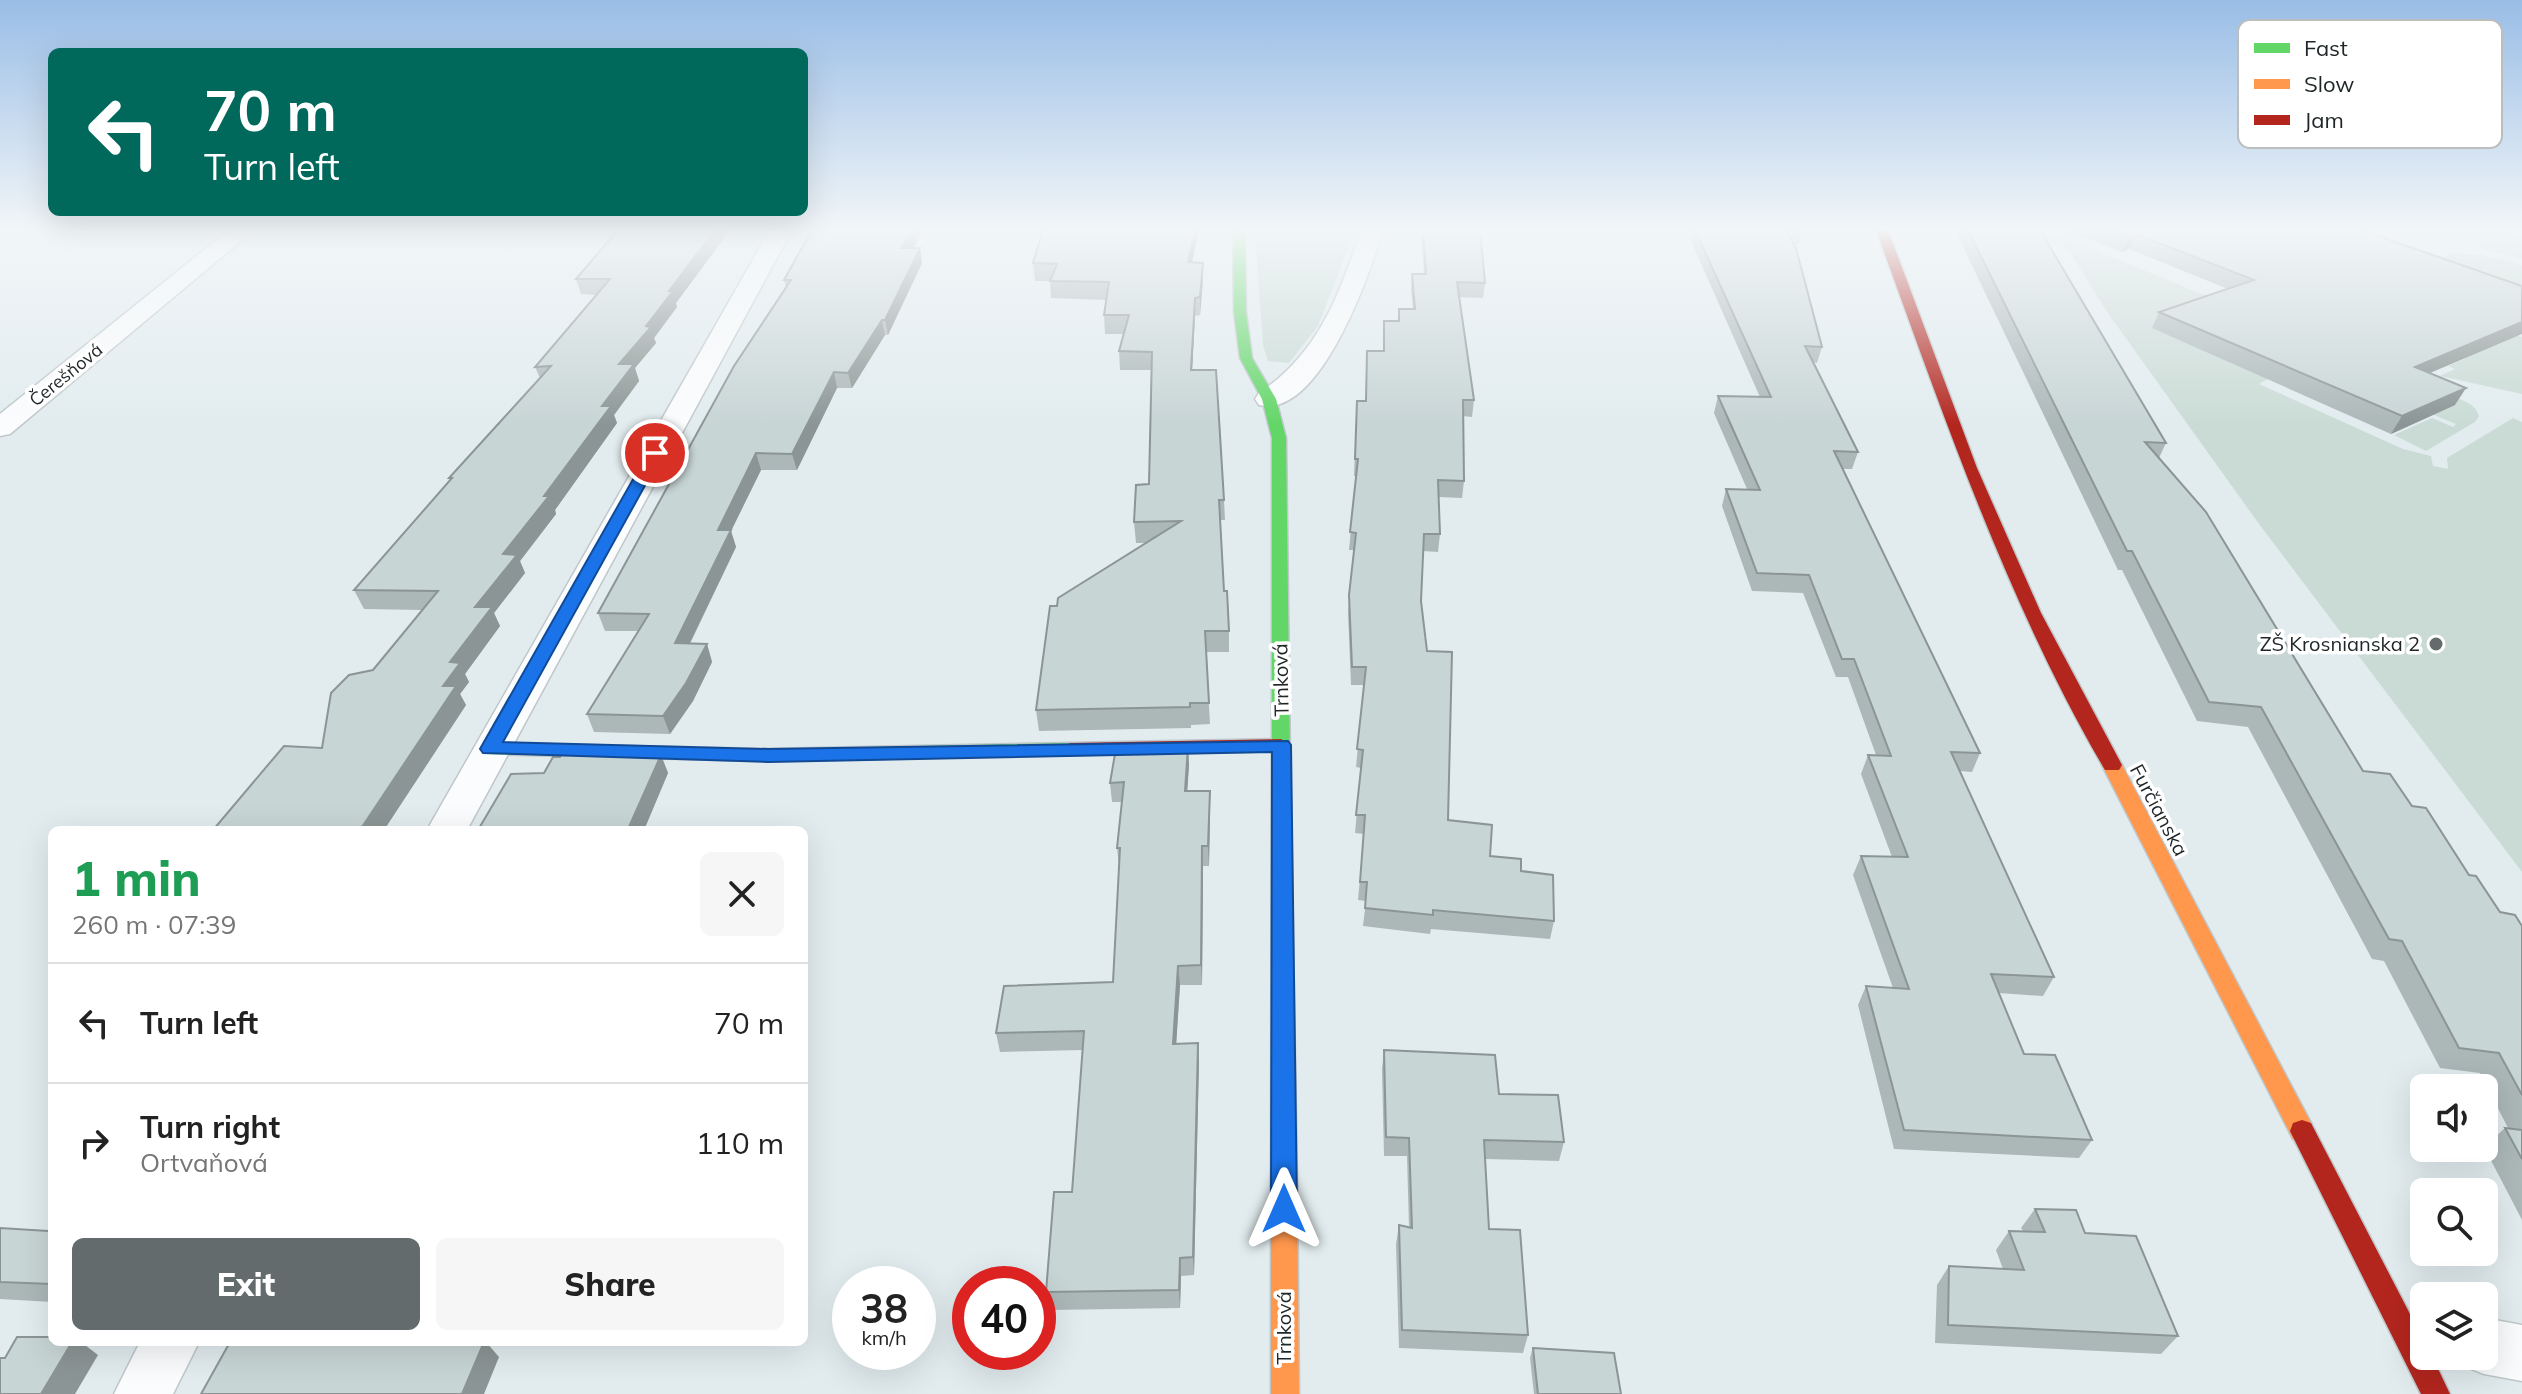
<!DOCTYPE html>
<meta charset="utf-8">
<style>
:root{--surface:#fff;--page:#f6f6f6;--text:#222;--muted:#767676;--line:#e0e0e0;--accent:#636b6d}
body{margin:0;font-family:Mulish,sans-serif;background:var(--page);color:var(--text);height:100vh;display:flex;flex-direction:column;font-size:30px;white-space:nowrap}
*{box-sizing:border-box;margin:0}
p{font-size:26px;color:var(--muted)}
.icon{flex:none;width:44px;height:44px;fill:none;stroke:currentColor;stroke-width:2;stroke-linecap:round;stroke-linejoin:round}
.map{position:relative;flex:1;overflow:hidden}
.side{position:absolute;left:48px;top:826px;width:760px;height:520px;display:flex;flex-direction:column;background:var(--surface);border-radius:12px;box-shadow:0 8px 32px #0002}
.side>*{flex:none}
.banner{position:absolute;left:48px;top:48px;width:760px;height:168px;border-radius:12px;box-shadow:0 8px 32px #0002;background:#00695c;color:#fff;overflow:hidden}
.controls{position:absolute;left:2410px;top:1074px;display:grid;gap:16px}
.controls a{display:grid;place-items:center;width:88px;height:88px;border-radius:12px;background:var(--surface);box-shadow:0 8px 32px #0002;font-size:40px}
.speed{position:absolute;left:832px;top:1266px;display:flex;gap:16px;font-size:40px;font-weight:700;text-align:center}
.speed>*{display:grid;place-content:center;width:104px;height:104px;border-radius:50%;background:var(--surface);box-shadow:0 8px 32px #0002;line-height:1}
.speed small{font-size:20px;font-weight:400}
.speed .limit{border:12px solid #d22;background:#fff;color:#111}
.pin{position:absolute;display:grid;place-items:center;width:68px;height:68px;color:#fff;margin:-34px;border:4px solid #fff;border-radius:50%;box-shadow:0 2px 8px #0007}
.me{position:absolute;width:88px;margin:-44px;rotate:0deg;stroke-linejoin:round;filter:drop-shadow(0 0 6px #0008)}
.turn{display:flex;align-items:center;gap:28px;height:168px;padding:0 24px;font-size:36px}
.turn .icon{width:104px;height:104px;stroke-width:2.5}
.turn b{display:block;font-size:56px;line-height:68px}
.round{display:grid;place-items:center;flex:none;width:84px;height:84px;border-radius:12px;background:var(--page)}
.overview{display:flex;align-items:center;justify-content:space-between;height:136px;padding:0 24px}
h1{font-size:48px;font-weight:800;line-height:60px;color:#1e9e55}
.primary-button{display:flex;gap:16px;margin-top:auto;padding:16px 24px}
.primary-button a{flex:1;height:92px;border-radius:12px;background:var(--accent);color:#fff;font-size:32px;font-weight:800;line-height:92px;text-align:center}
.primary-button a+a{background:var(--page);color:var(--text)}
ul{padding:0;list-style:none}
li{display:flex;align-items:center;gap:24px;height:120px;padding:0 24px;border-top:2px solid var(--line)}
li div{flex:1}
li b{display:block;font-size:30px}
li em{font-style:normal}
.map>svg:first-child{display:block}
</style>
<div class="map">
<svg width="2522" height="1394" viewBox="0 0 2522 1394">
<rect width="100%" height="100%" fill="#e2ecef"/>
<g fill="#cadbd5">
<path d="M2020 230H2045L2224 303 2268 379 2259 384 2403 449 2431 456 2433 466 2448 469 2447 458 2513 418 2522 422V872L2259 524 2105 309 2069 250Z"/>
<path d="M2413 230H2501L2522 236V259Z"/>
<path d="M1355 231 1318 326 1289 363 1268 361 1263 345 1255 232Z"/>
<path d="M2452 253 2481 255 2522 265V289L2446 261 2443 258Z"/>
<path d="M2459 313 2522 337V394L2440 376 2455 369 2448 366 2465 359Z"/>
<path d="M2386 395C2410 395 2471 388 2479 416L2475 422 2426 451 2394 435 2432 418 2453 427 2456 424Z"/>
</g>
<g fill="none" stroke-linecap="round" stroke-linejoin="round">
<defs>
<g id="street">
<path d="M229 230H254L10 434 0 436V414Z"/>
<path d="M770 230H792L467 830H427Z"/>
<path d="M1361 230H1383C1370 273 1320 420 1259 405L1255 399 1259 393C1318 354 1340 294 1361 230Z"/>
<path d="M2484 1318 2522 1325V1381L2484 1374 2464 1366 2460 1356H2484Z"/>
<path d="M140 1342H199L173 1394H114Z"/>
</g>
<g id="fast">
<path d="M1233 230H1245L1246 312 1252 358 1276 399 1286 438 1290 763 1281 770 1272 763V438L1262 399 1240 358 1234 312Z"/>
<path d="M490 743 768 749 1070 743 1079 749 1070 755 768 761 483 754 481 749 483 744Z"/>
</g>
<g id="slow">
<path d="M2112 758 2122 765 2311 1123 2314 1131 2311 1139 2302 1142 2293 1139 2102 765Z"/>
<path d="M1284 1174 1293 1178 1297 1186 1299 1394H1271V1186L1275 1178Z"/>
</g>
<g id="jam">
<path d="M1876 230H1888L1977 468 2041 613 2122 765 2119 770H2105C2006 601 1943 413 1876 230Z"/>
<path d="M1281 739 1290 745 1281 751 1070 755 1061 749 1070 743Z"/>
<path d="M1281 756 1290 763 1297 1186 1293 1194 1284 1198 1275 1194 1271 1186 1272 763Z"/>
<path d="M2302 1120 2311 1123 2424 1341V1356H2432L2450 1394H2421L2290 1131 2293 1123Z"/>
</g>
</defs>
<use href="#street" stroke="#c0c7ca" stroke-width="3"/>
<use href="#fast" stroke="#c0c7ca" stroke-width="3"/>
<use href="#slow" stroke="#c0c7ca" stroke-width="3"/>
<use href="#jam" stroke="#c0c7ca" stroke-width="3"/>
<use href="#street" fill="#fbfcfd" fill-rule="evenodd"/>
<use href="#fast" fill="#63d668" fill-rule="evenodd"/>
<use href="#slow" fill="#ff974d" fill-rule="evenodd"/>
<use href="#jam" fill="#b3261e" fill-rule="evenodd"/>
</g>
<g fill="#acb7b7">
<path d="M618 230H730L676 303 677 307 654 338 656 343 635 368 639 381 614 415 617 423 555 510 556 514 520 561 525 573 494 613 500 626 465 674 469 682 460 694 466 705 384 830H213L322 748 373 670 423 610 364 609 354 590 450 480 449 478 540 378 535 367 596 295 581 294 576 279Z"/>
<path d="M812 230H924L913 248 922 263 888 335H885L852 388H837L797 470H761L731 531 736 547 690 644H707L712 662 693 701 670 734 594 732 587 714 638 631H605L598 613 786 288 784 280Z"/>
<path d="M1043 230H1199L1192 262 1203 280 1200 315 1195 316 1192 370 1224 500 1225 520H1220L1224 591 1229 631V652H1206L1210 724 1191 725V728L1039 731 1036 710 1057 606 1147 543H1136L1134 522 1149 484 1151 370H1120L1119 351 1124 334H1105L1104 315 1106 300 1051 298 1050 281H1035L1033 263Z"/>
<path d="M1421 230H1480L1485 283 1483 298 1459 297 1474 400 1472 417 1463 416 1464 481 1462 498 1439 497 1440 534 1438 552 1423 551 1421 601 1448 820 1490 856 1521 871 1554 921 1550 939 1431 929 1430 934 1363 926 1366 901 1358 900 1364 834 1355 833 1361 768 1356 767 1364 685H1351L1348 613 1354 550H1349L1356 476H1354L1357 401H1365L1383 351 1398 321 1399 309H1413L1411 289 1412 274H1424Z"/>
<path d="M1689 230H1802L1799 244H1794L1822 347 1817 363 1813 362 1858 452 1852 469H1842L1980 753 1972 772 1960 771 2054 977 2043 996 1999 993 2024 1054 2092 1140 2079 1158 1894 1149 1858 1005 1866 986 1893 988 1853 875 1861 856 1892 857 1861 774 1868 755H1876L1848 677H1836L1803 593 1752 591 1722 506 1726 489H1747L1714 413 1718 396 1760 397 1688 234Z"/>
<path d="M1955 230H2040L2166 443 2159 458 2363 771 2412 806 2500 912 2522 926V1220L2484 1147 2505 1128H2508L2480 1073 2440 1068 2384 961 2372 959 2248 727 2197 721 2122 570H2118Z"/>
<path d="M2066 230H2361L2430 373 2455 405 2391 434 2152 328 2159 312 2228 289 2129 249 2122 252Z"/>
<path d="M1188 746 1189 765 1187 791 1210 810 1209 866H1203L1202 985H1180L1176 1044 1198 1043 1199 1062 1194 1275 1181 1276 1180 1308 1050 1310 1046 1292 1072 1192 1083 1050 1000 1052 996 1033 1113 982 1119 866 1117 848 1122 802H1112L1110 783Z"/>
<path d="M661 755 668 773 644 830H478L544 773Z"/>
<path d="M1384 1050 1499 1094 1564 1142 1559 1161 1485 1159 1489 1229 1528 1335 1523 1353 1399 1348 1396 1244 1399 1225 1409 1227 1407 1156H1384L1382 1069Z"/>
<path d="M2035 1209 2085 1233 2178 1336 2161 1354 1935 1343 1937 1285 1949 1266 2003 1269 1996 1250 2009 1231H2023L2021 1228Z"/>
<path d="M52 1226V1302L0 1299V1228L48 1231Z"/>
<path d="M1533 1348 1621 1394H1534L1530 1358Z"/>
</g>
<g fill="#8c9595">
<path d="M715 230H730L676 303 677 307 654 338 656 343 635 368 639 381 614 415 617 423 555 510 556 514 520 561 525 573 494 613 500 626 465 674 469 682 460 694 466 705 384 830H360L443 686 450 662 475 607 503 554 544 496 602 406 619 364 669 291Z"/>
<path d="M913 230H924L904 263 901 248Z"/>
<path d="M1195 230H1199L1188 280V262Z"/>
<path d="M2136 234 2129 249 2122 252 2129 236Z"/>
<path d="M920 248 922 263 888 335 885 320Z"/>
<path d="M1203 263V280L1200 315V297Z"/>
<path d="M1195 298V316L1191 389V370Z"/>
<path d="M882 320 885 335 852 388 848 373Z"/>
<path d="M2522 322V334L2404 384 2415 367Z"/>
<path d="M834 372 837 388 797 470 792 454Z"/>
<path d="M2466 388 2455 405 2391 434 2402 416Z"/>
<path d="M756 453 761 470 731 531 736 547 681 661 675 643 718 530Z"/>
<path d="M707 644 712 662 693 701 670 734 663 716Z"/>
<path d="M1188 746 1189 765 1186 810 1185 791Z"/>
<path d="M661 755 668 773 644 830H631L629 827Z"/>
<path d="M1210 791V810L1209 866 1208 846Z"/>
<path d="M1202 846 1203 866 1202 985 1201 965Z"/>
<path d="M1178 966 1180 985 1175 1063 1173 1044Z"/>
<path d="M1198 1043 1199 1062 1194 1275 1193 1257Z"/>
<path d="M1180 1258 1181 1276 1180 1308 1179 1290Z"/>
<path d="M72 1342H81L98 1355 75 1394H41Z"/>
<path d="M484 1342H486L499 1357 484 1394H462Z"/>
</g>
<g fill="#c8d5d5" stroke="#8c9595" stroke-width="2">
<path d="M618 230H715L669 291H673L646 326 651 327 619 364H634L602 406H611L544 496H549L503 554 517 555 475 607H492L450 662 460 663 443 686H456L360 830H213L284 746 322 748 331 693 349 675 373 670 438 591 354 590 452 478H449L551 366 535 367 610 279H576Z"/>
<path d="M812 230H913L901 248H920L885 320H882L848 373 834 372 792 454 756 453 718 530H731L675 643 707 644 686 683 663 716 587 714 649 614 598 613 734 366 791 280H784Z"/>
<path d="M1043 230H1195L1188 262 1203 263 1200 297 1195 298 1191 370H1216L1224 500H1219L1224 591H1227L1229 631H1205L1209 703H1190V707L1036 710 1050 606H1057L1058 598 1181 521 1134 522 1136 485 1149 484 1152 352 1119 351 1129 315H1104L1109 282 1050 281 1057 264 1033 263Z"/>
<path d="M1423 230H1480L1485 283 1457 282 1474 400H1463L1464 481 1438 480 1440 534H1424L1421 601 1427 651 1452 652 1448 820 1492 825 1490 856 1521 859V871L1553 875 1554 921 1433 910V915L1365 908 1367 882H1360L1365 815H1356L1363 750 1357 749 1366 667H1352L1349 595 1356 533 1350 532 1358 459H1355L1357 401H1366L1367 351H1384V321H1399V309H1415L1412 274H1426Z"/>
<path d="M1695 230H1786L1796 248 1822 347 1805 346 1858 452 1834 451 1980 753 1951 752 2054 977 1991 974 2024 1054 2055 1055 2092 1140 1904 1130 1866 986 1909 989 1861 856 1908 857 1868 755 1891 756 1854 659H1842L1809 575 1757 573 1726 489 1760 490 1718 396 1771 397Z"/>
<path d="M1968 230H2040L2166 443 2145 442 2206 512 2363 771 2390 774 2412 806 2426 808 2469 875 2476 876 2500 912 2515 915 2522 926V1095L2499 1053 2459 1048 2402 941 2389 939 2261 707 2209 702 2132 551H2127Z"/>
<path d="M2113 230H2361L2522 286V322L2415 367 2466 388 2402 416 2159 312 2254 280 2136 234 2129 236Z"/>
<path d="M1188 746 1185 791H1210L1208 846H1202L1201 965 1178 966 1173 1044 1198 1043 1193 1257 1180 1258 1179 1290 1046 1292 1054 1192H1072L1084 1031 996 1033 1004 986 1113 982 1120 848H1117L1124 782 1110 783 1116 748Z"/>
<path d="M563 751 661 755 629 827 568 829 567 830H478L511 774 544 773 553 757H560Z"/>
<path d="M1384 1050 1495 1055 1499 1094 1558 1095 1564 1142 1484 1140 1489 1229 1520 1230 1528 1335 1402 1330 1399 1225 1412 1228 1409 1138 1386 1137Z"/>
<path d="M2505 1128 2522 1130V1159Z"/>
<path d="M2035 1209 2076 1210 2085 1233 2136 1236 2178 1336 1948 1325 1949 1266 2024 1270 2009 1231 2045 1232Z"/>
<path d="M52 1226V1284L0 1282V1228L48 1231Z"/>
<path d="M17 1337H52V1342H72L41 1394H0V1358H5Z"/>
<path d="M230 1342H484L462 1394H201Z"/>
<path d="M1533 1348 1614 1353 1621 1394H1538Z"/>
</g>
<linearGradient id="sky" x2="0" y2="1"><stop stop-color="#99bde6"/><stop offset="0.54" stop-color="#f2f6f8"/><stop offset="1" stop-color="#f2f6f8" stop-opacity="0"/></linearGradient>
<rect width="2522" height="425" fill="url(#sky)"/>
<path fill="#1a73e8" stroke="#114b97" stroke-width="2" d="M655 448 663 453 503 742 768 749 1288 741 1291 745 1297 1209 1293 1217 1284 1221 1274 1217 1271 1209 1272 752 768 762 483 753 480 749 648 453Z"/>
<circle fill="#636b6d" stroke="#fff" stroke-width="3" cx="2436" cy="644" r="8"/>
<g text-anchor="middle" stroke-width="7" stroke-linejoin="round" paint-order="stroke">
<g font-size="18" fill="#1f2627" stroke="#fff">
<text transform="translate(66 375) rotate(-39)" y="6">Čerešňová</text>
</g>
<g font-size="20" fill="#1f2627" stroke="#fff" text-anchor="end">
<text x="2420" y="651">ZŠ Krosnianska 2</text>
</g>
<g font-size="20" fill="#1f2627" stroke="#fff">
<text transform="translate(1281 680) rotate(-91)" y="7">Trnková</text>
<text transform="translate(2159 810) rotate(62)" y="7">Furčianska</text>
<text transform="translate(1284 1328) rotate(-90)" y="7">Trnková</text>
</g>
</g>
<rect x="2238" y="20" width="264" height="128" rx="12" fill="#fff" stroke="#bcbebe" stroke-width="2"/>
<rect x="2254" y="43" width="36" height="10" fill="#63d668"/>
<rect x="2254" y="79" width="36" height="10" fill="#ff974d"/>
<rect x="2254" y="115" width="36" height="10" fill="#b3261e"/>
<g font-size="22" fill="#1f2627">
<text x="2304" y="56">Fast</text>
<text x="2304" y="92">Slow</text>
<text x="2304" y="128">Jam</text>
</g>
</svg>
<div class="controls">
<a><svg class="icon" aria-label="sound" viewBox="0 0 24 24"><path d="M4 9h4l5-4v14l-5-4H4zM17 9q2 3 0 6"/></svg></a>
<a><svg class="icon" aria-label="search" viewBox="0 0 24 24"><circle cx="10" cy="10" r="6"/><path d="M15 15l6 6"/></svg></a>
<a><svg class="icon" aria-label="layers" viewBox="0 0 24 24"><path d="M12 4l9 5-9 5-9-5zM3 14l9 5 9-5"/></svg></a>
</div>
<div class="speed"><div>38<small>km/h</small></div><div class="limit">40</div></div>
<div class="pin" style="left:655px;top:453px;background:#d93025"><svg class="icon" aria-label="arrive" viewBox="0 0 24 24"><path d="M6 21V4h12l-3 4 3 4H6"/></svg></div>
<svg class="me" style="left:1284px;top:1209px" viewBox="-20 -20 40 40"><path d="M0-17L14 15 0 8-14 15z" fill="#1a73e8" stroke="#fff" stroke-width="4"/></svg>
<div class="banner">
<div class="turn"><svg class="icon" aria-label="left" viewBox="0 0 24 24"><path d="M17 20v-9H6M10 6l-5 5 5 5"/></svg><div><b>70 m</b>Turn left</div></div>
</div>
<section class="side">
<div class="overview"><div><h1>1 min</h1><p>260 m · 07:39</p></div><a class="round"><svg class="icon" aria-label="close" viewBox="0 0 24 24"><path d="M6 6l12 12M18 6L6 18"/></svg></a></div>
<ul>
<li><svg class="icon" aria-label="left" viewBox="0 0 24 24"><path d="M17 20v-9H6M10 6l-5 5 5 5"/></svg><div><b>Turn left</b></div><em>70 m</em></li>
<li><svg class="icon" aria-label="right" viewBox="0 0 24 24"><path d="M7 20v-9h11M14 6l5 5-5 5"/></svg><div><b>Turn right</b><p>Ortvaňová</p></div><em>110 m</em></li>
</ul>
<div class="primary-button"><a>Exit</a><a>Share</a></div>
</section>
</div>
